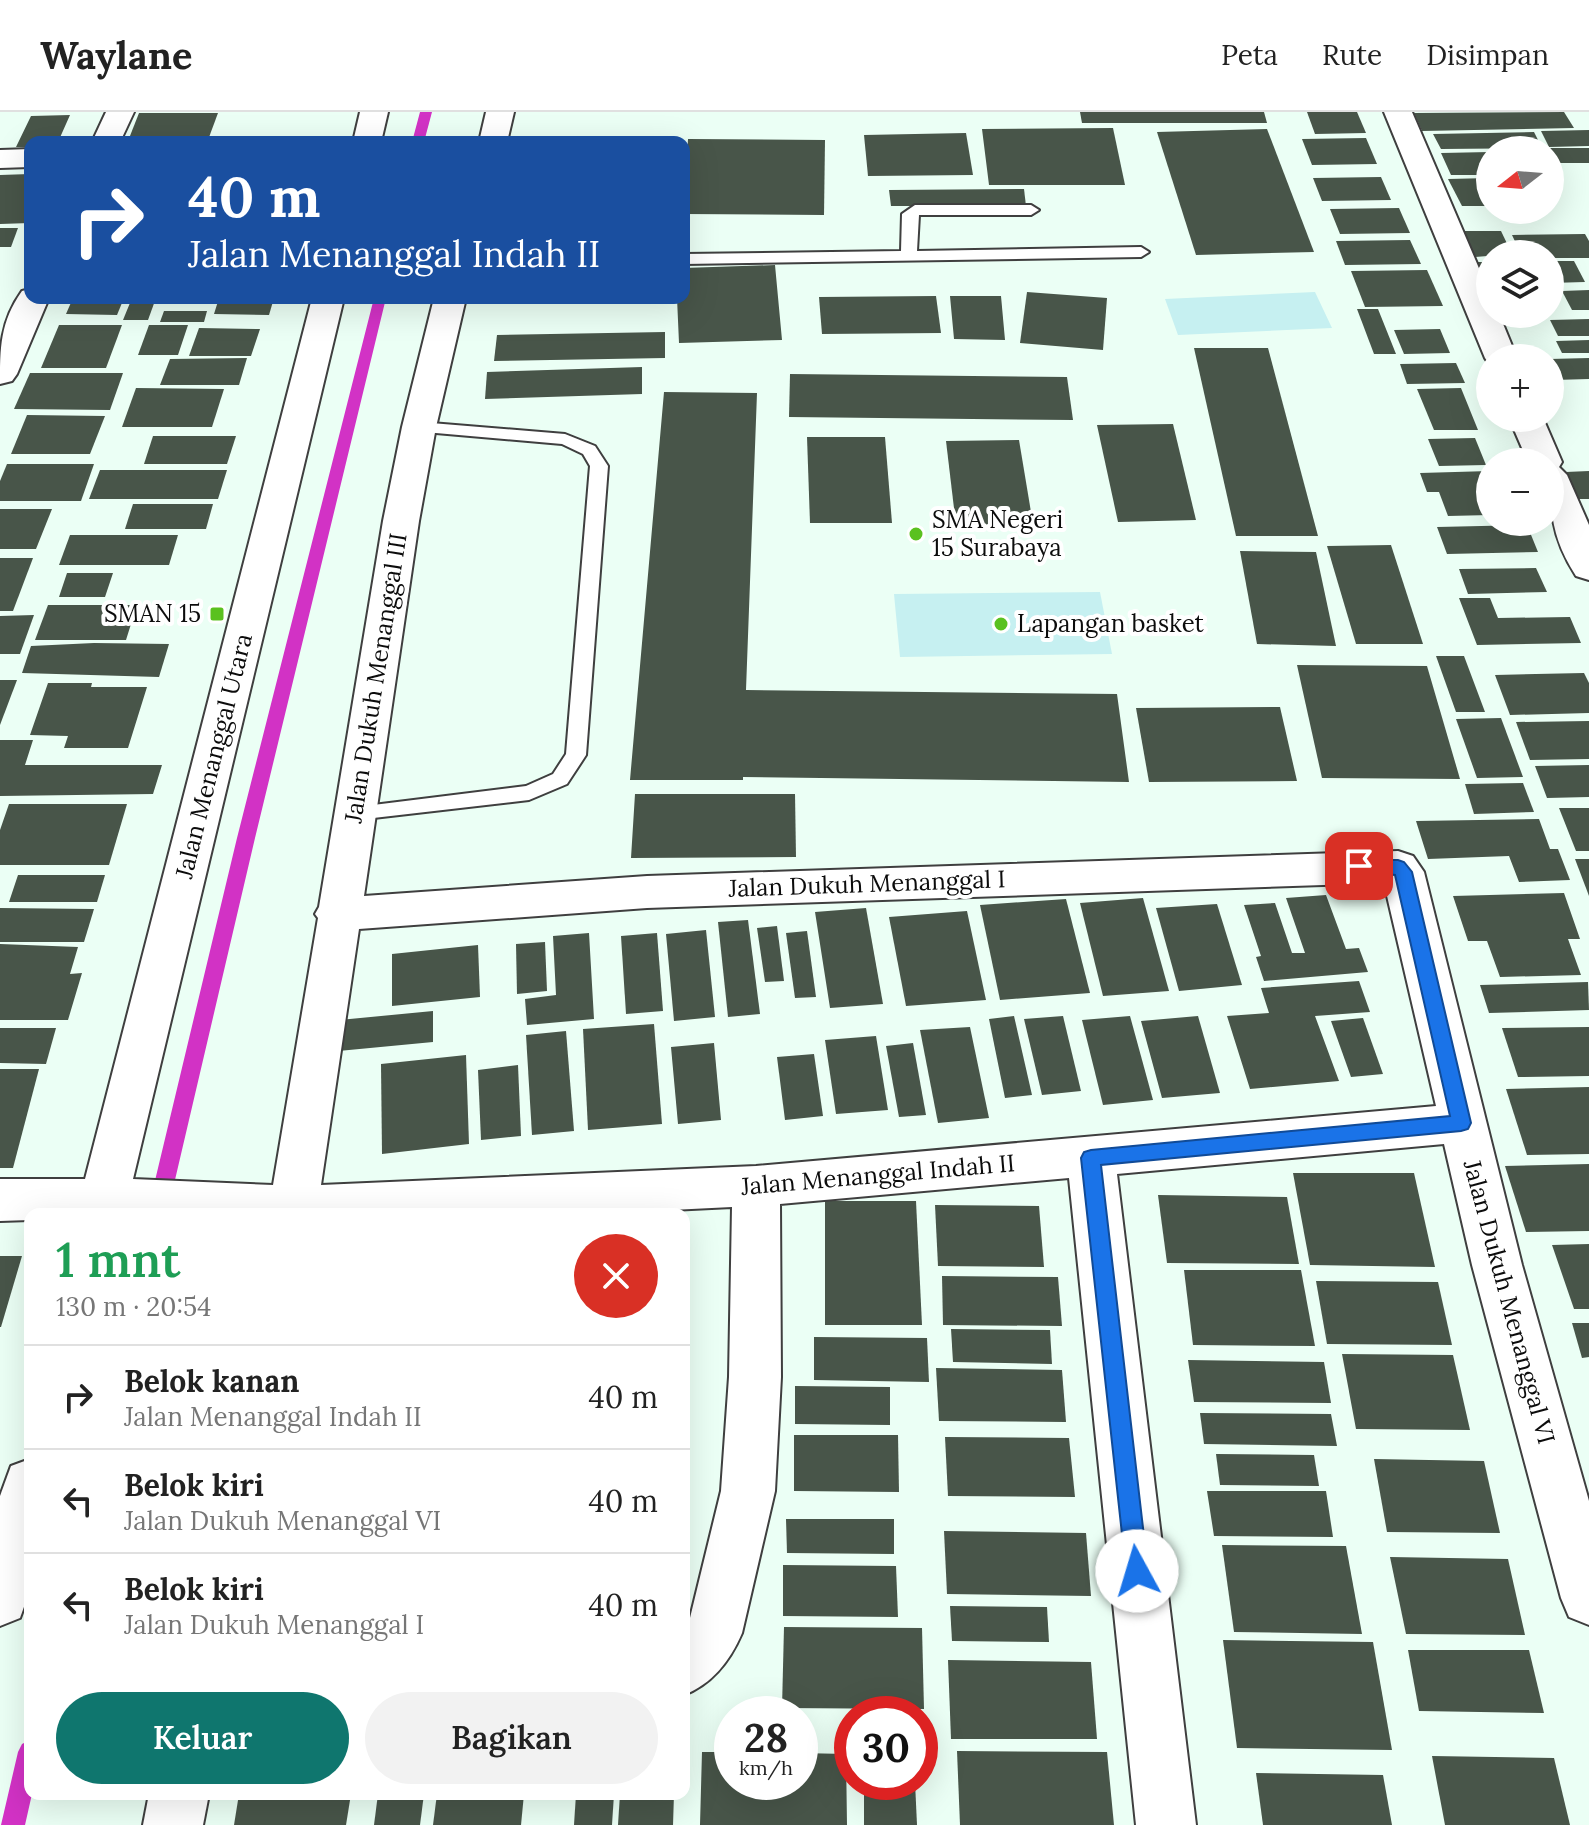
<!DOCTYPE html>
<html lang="id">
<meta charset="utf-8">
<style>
:root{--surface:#fff;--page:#f2f2f2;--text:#222;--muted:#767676;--line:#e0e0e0;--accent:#0f766e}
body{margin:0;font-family:Lora,serif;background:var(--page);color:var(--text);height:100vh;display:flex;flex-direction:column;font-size:30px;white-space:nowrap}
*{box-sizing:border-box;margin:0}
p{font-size:26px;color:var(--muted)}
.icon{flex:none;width:44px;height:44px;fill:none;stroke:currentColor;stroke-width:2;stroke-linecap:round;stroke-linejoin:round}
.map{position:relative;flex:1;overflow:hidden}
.panel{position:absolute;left:24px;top:1096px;width:666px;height:592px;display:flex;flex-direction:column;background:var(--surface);border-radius:16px;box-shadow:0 8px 32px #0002}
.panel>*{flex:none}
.hud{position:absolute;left:24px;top:24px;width:666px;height:168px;border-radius:16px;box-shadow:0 8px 32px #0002;background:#1a4fa0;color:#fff;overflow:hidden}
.needle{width:52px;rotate:253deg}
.fabs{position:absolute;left:1476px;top:24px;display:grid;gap:16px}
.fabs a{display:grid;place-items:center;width:88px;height:88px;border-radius:50%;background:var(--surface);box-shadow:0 8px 32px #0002;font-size:40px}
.speed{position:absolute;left:714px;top:1584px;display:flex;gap:16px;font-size:40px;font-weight:700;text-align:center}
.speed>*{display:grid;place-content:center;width:104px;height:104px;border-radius:50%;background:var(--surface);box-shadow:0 8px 32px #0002;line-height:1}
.speed small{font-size:20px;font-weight:400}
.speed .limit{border:12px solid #d22;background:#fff;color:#111}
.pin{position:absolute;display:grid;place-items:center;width:68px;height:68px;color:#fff;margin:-34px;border-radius:16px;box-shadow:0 4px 12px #0006}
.me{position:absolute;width:88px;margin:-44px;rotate:354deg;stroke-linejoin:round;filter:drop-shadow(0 0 6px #0008)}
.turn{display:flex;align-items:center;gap:28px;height:168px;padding:0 32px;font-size:36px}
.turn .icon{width:104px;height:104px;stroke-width:2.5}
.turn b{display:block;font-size:56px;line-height:68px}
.round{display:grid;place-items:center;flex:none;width:84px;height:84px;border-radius:42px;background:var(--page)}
.overview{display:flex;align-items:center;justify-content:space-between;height:136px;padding:0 32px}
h1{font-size:48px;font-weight:600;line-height:60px;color:#1e9e55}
.action{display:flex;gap:16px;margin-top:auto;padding:16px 32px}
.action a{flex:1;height:92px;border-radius:48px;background:var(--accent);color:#fff;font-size:32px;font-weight:600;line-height:92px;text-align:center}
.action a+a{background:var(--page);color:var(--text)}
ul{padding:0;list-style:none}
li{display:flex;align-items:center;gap:24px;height:104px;padding:0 32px;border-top:2px solid var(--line)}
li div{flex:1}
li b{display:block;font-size:30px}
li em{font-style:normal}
header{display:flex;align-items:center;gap:48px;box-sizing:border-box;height:112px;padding:0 40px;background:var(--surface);border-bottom:2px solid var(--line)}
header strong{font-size:38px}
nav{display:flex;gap:44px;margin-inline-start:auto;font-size:28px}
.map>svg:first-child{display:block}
</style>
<header>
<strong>Waylane</strong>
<nav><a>Peta</a><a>Rute</a><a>Disimpan</a></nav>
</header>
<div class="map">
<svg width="1589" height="1713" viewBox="0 0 1589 1713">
<rect width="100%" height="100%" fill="#ebfff5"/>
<g fill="#c6f0f1">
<path d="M1315 180 1332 216 1178 223 1165 187Z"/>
<path d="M1100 480 1112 542 900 545 894 482Z"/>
</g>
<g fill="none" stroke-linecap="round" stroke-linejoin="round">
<g fill="#d232c5" fill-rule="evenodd">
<path d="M420 0H432L424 30H412Z"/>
<path d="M374 186H386L255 726 167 1102H147L237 726Z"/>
<path d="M30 1628V1682H32L25 1713H1L18 1640 22 1632Z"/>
</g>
</g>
<g fill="#485549">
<path d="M1080 0H1264L1267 11H1082Z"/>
<path d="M1307 0H1357L1366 21 1315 22Z"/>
<path d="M1564 0 1574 16 1422 19 1414 1Z"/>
<path d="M139 1H218L208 28 128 29Z"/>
<path d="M70 3 58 30H30V35H16L31 4Z"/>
<path d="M1113 16 1125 73H989L982 17Z"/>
<path d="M1267 17 1314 140 1196 143 1157 20Z"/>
<path d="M1589 18V34L1549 35 1541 19Z"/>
<path d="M1534 20 1542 36 1441 37 1433 22Z"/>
<path d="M966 21 973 63 868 64 864 23Z"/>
<path d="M1366 26 1377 52 1312 53 1302 27Z"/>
<path d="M688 27 825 28 824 103 684 102Z"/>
<path d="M1550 36H1589V51H1553Z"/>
<path d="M1490 40V63H1451L1441 41Z"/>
<path d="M30 62V111L0 112V63Z"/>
<path d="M1381 65 1391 88 1322 89 1313 66Z"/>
<path d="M1490 66V94H1462L1448 67Z"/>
<path d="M1024 77 1026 94H891L889 78Z"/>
<path d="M1399 96 1410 121 1340 122 1330 97Z"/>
<path d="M0 116H18L11 135H0Z"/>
<path d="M1450 119H1501L1512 142 1463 146Z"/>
<path d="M1585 122 1589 129V146H1550V142H1521L1512 123Z"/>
<path d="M1410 128 1421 152 1345 153 1336 129Z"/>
<path d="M1550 149H1574L1585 170 1550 171Z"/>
<path d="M1470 150H1490V172H1480Z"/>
<path d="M775 153 782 228 679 231 677 186H684V156Z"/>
<path d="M1427 158 1443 194 1365 195 1351 159Z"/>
<path d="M1589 178V198H1572L1562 179Z"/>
<path d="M1027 180 1107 186 1103 238 1020 231Z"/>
<path d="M936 184 941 221 822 222 819 185Z"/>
<path d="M950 184H1001L1005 228 954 227Z"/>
<path d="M73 186H124L117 203 66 202Z"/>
<path d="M132 186H156L148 208H123Z"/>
<path d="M219 186H274L269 203 214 202Z"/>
<path d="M1357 197H1378L1396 242H1374Z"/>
<path d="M164 199H207L204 210H160Z"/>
<path d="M1589 207V224H1558L1550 208Z"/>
<path d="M59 213H122L106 256H41Z"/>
<path d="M149 213H188L178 243H138Z"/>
<path d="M199 216 260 217 251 244H189Z"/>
<path d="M1440 217 1450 241 1404 242 1394 218Z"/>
<path d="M665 220V246L494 249 497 223Z"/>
<path d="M1589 228V241H1562L1556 229Z"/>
<path d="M1194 236H1268L1318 424H1236Z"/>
<path d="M247 246 239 273H160L170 247Z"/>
<path d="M1589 246V267L1554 268 1550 259V247Z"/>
<path d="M1456 251 1465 271 1407 272 1400 252Z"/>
<path d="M642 255V282L485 287 487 260Z"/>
<path d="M30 261H123L110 298 14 297Z"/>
<path d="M790 262 1067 265 1073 308 789 305Z"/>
<path d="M136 276 224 277 212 315H122Z"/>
<path d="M1461 276 1478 318H1434L1417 277Z"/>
<path d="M664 280 757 281 746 578 1117 582 1129 670 743 665V668H630Z"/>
<path d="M27 303 105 304 90 342H11Z"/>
<path d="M1173 312 1196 408 1118 410 1097 313Z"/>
<path d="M153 324H236L227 352H144Z"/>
<path d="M807 325H885L892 411H810Z"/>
<path d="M1475 326 1486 353 1439 354 1428 327Z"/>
<path d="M1019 328 1033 412 956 413 946 329Z"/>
<path d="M7 352H94L81 389H0V369Z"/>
<path d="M100 358H227L218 387H89Z"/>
<path d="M1490 359V403L1448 404 1439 380H1427L1420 361Z"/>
<path d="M1589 359V387H1578L1566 360Z"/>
<path d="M133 392H213L206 417H125Z"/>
<path d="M0 397H52L36 437H0Z"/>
<path d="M1527 413 1538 440 1447 442 1437 415Z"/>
<path d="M70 423H178L169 453H59Z"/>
<path d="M1391 433 1423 532H1356L1327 434Z"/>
<path d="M1240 439 1316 440 1336 534 1257 532Z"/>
<path d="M0 446H33L13 499H0Z"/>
<path d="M1536 456 1547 480 1468 482 1459 457Z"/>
<path d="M67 461H113L105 485H59Z"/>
<path d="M1459 486H1490L1498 506 1570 505 1581 531 1477 533Z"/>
<path d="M48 493H137L126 528H35Z"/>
<path d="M34 503 20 542H0V504Z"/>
<path d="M94 531 169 532 159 565 22 561 31 534Z"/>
<path d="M1436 544H1464L1485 600H1456Z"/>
<path d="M1297 553 1427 554 1460 667 1322 666Z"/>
<path d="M1584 561 1589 571V601L1510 603 1495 563Z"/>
<path d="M0 568H17L0 613Z"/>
<path d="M48 571H92L91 575H147L128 636H64L68 624 30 623Z"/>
<path d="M1280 595 1297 669 1149 670 1136 596Z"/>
<path d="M1501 606 1523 665 1477 666 1456 607Z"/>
<path d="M1589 609V647L1530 648 1516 610Z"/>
<path d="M0 628H33L25 653H162L153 682 0 684Z"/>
<path d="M1589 653V685L1547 686 1535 654Z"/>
<path d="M1523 671 1534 700 1474 702 1465 672Z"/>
<path d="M635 682H795L796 745 631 746Z"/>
<path d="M9 692H127L109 753H0V718Z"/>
<path d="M1559 696H1589V739H1576Z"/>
<path d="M1539 707 1550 737H1558L1570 768 1519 770 1509 744 1428 747 1416 709Z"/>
<path d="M1575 747H1589V784Z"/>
<path d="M18 763H105L97 790H9Z"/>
<path d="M1564 781 1580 827H1568L1581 863 1500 865 1487 829H1468L1453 784Z"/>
<path d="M1326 783 1346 837 1359 836 1368 860 1264 869 1256 845 1261 844 1244 793 1275 791 1292 841H1305L1286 786Z"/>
<path d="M1143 786 1169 879 1103 884 1080 791Z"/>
<path d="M1066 787 1090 881 1000 888 980 793Z"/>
<path d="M1217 792 1242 873 1179 879 1156 796Z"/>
<path d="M0 796 94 797 84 830H0Z"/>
<path d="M866 796 883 892 830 896 815 800Z"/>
<path d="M967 799 986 888 906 894 889 805Z"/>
<path d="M748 808 760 902 728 905 718 810Z"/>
<path d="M777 814 784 869 765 870 757 816Z"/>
<path d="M706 818 715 905 674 909 666 822Z"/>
<path d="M807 819 816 885 795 886 786 821Z"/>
<path d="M589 821 594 907 527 913 525 887 556 883 553 824Z"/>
<path d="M657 821 663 899 626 902 621 824Z"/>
<path d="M545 830 547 879 517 882 516 832Z"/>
<path d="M0 832 78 835 70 862 82 861 68 908H0Z"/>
<path d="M478 833 480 885 392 894V842Z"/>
<path d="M1359 869 1370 900 1315 904 1339 969 1250 977 1227 904 1269 901 1261 876Z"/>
<path d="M1588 870 1589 898 1489 901 1480 873Z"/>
<path d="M433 899V930L328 940 329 909Z"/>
<path d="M1014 904 1032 983 1005 986 989 907Z"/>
<path d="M1063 904 1081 979 1042 983 1024 907Z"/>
<path d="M1130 904 1153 988 1103 993 1082 908Z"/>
<path d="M1198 904 1220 981 1162 986 1141 909Z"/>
<path d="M1363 906 1383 962 1351 965 1331 909Z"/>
<path d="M654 912 662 1012 588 1018 583 917Z"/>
<path d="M970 915 989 1006 938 1011 920 918Z"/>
<path d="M1589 915V964L1518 965 1502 916Z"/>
<path d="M0 916H56L46 952 0 951Z"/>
<path d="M566 919 574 1019 532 1023 526 923Z"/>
<path d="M876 924 888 998 836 1002 825 928Z"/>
<path d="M714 931 721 1008 678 1012 671 935Z"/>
<path d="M913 931 926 1003 899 1005 886 934Z"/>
<path d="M814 942 823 1004 785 1008 777 945Z"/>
<path d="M466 943 469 1032 382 1042 381 952Z"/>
<path d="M518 953 521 1024 481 1028 478 958Z"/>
<path d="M0 957H39L13 1056H0Z"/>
<path d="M1589 975V1042L1527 1043 1506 977Z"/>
<path d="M1589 1052V1119L1526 1120 1505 1054Z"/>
<path d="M1293 1061H1414L1435 1155 1310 1153Z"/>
<path d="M1158 1083 1287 1085 1299 1152 1167 1151Z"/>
<path d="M825 1089H916L922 1213H825Z"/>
<path d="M935 1093 1039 1094 1044 1155 938 1154Z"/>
<path d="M1589 1132V1197H1574L1552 1133Z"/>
<path d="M0 1144H22L1 1215H0Z"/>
<path d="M1184 1158H1301L1315 1234 1193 1233Z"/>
<path d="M942 1164 1058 1165 1062 1214 943 1213Z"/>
<path d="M1316 1169 1438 1170 1452 1233 1327 1232Z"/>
<path d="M1572 1211H1589V1245L1582 1246Z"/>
<path d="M951 1217 1050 1218 1052 1252 953 1250Z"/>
<path d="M814 1225 927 1226 929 1270 814 1268Z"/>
<path d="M1342 1242 1453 1243 1470 1318 1356 1317Z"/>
<path d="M1188 1248 1324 1250 1331 1291 1194 1290Z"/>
<path d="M936 1256 1062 1258 1066 1310 939 1309Z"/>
<path d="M795 1274 890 1275V1313L795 1312Z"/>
<path d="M1200 1301 1331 1302 1337 1334 1204 1332Z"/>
<path d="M794 1323H898L899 1380 794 1379Z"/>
<path d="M945 1325 1069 1326 1075 1385 948 1384Z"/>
<path d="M1216 1342 1314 1343 1319 1374 1220 1373Z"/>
<path d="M1374 1347 1484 1349 1500 1421 1387 1420Z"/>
<path d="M1207 1379H1326L1333 1425 1214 1424Z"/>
<path d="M786 1407H894V1442L787 1441Z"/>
<path d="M944 1419 1086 1421 1091 1484 947 1482Z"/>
<path d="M1222 1433 1346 1434 1362 1522 1234 1520Z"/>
<path d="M1390 1445 1508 1447 1525 1523 1406 1522Z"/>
<path d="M783 1453 896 1454 898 1505 783 1504Z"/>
<path d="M950 1494 1047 1495 1049 1530 952 1529Z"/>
<path d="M784 1515 922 1516 924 1597 782 1596Z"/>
<path d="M1223 1528 1373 1530 1392 1638 1237 1636Z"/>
<path d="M1408 1538H1529L1544 1601 1419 1599Z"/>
<path d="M948 1548 1091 1550 1097 1627H951Z"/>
<path d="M957 1639 1107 1640 1114 1713H960Z"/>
<path d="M702 1640H732V1670H800V1641L846 1642 847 1713H700Z"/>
<path d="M1432 1644 1554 1646 1570 1713H1445Z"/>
<path d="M1256 1661 1383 1663 1392 1713H1263Z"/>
<path d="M864 1670H915L917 1713H864Z"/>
<path d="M239 1682H351L346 1713H234Z"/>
<path d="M378 1682H424L420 1713H374Z"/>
<path d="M437 1682H524L521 1713H433Z"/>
<path d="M576 1682H614L612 1713H574Z"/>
<path d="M620 1682H674L673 1713H618Z"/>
</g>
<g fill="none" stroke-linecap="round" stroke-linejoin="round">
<defs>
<g id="service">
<path d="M493 26H646L653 30H486Z"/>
<path d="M915 93H1031L1039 98 1031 103H919L917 139 1141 135 1149 140 1141 145 684 152V142L901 139 902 102Z"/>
<path d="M419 310 565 322 595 334 608 354 586 643 567 672 529 688 356 708 349 706 346 701 349 696 526 674 553 662 566 642 590 354 583 342 562 332 413 319 410 315 413 311Z"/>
</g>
<g id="minor">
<path d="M106 0H134L120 30H92Z"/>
<path d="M360 0H388L381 30H353Z"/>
<path d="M486 0H514L507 30H479Z"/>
<path d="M1384 0H1412L1490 182V202H1499L1517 246H1490V253L1485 246Z"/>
<path d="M30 37V55L0 56V38Z"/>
<path d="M30 177V186H49L17 262 12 269 0 272C0 236 0 210 22 179Z"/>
<path d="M312 186H344L133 1067 273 1073 318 806 315 802 319 795 383 409 402 315 434 186H466L436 315 419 409 364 784 647 764 1398 739 1413 744 1424 760 1522 1153 1589 1389V1513L1569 1505 1561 1486 1472 1153 1444 1032 1117 1062 1196 1713H1136L1069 1066 780 1092 781 1265 775 1379 742 1521C730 1549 712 1572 684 1583V1513L690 1506 721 1379 729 1265 732 1095 590 1102H30V1108L0 1109V1067H85ZM1384 771 1436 994 756 1054 321 1073 359 817 647 796Z"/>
<path d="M1509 306H1543L1562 350 1559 355 1567 363 1589 413V468L1576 464C1550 424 1550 396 1550 350H1528Z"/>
<path d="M30 1347V1478L20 1506 0 1514V1384L11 1354Z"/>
<path d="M149 1682H209L203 1713H143Z"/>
</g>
</defs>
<use href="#service" stroke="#3f3f3f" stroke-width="4"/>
<use href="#minor" stroke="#3f3f3f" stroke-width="4"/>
<use href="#service" fill="#fff" fill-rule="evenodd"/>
<use href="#minor" fill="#fff" fill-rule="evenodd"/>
</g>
<path fill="#1a73e8" stroke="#114b97" stroke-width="2" d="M1359 748H1398L1404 750 1412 760 1471 1011 1468 1017 1461 1019 1101 1053 1148 1459 1145 1467 1137 1470 1129 1467 1126 1459 1081 1046 1084 1040 1091 1038 1450 1004 1395 763 1353 759 1350 754 1353 750Z"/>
<g fill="#5ac11f" stroke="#fff" stroke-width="3">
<circle cx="916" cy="422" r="8"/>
<rect x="209" y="494" width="16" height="16" rx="4"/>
<circle cx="1001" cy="512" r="8"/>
</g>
<g text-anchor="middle" stroke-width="8" stroke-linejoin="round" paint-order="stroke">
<g font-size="24" fill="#0c0c0c" stroke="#fff" text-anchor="start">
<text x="932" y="416">SMA Negeri<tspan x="932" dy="28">15 Surabaya</tspan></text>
<text x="201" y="510" text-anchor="end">SMAN 15</text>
<text x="1017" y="520">Lapangan basket</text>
</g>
<g font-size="24" fill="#0c0c0c" stroke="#fff">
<text transform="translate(376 566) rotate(-81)" y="8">Jalan Dukuh Menanggal III</text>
<text transform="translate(214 644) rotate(-76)" y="8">Jalan Menanggal Utara</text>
<text transform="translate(867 772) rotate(-2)" y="8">Jalan Dukuh Menanggal I</text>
<text transform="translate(878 1063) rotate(-5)" y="8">Jalan Menanggal Indah II</text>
<text transform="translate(1509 1190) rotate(75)" y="8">Jalan Dukuh Menanggal VI</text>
</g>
</g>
</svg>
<div class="fabs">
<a><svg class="needle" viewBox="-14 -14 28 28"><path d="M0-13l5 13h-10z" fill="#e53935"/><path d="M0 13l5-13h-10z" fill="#767676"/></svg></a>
<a><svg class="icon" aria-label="layers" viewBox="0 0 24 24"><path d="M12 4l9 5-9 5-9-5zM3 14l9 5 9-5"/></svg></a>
<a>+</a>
<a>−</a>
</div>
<div class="speed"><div>28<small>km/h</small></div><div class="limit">30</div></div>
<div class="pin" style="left:1359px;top:754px;background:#d93025"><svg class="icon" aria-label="arrive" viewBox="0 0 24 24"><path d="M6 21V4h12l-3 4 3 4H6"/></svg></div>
<svg class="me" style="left:1137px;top:1459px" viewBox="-20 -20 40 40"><circle r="19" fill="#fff"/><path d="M0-13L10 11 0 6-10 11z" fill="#1a73e8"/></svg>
<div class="hud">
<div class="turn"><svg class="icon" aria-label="right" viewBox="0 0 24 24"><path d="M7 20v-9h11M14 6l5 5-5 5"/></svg><div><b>40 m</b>Jalan Menanggal Indah II</div></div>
</div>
<section class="panel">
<div class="overview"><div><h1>1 mnt</h1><p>130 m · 20:54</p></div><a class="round" style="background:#d93025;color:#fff"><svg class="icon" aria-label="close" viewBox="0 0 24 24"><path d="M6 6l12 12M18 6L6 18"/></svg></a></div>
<ul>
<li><svg class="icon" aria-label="right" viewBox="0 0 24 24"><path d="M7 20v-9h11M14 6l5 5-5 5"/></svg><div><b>Belok kanan</b><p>Jalan Menanggal Indah II</p></div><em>40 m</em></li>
<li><svg class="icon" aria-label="left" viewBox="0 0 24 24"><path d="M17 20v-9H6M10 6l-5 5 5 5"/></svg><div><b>Belok kiri</b><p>Jalan Dukuh Menanggal VI</p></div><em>40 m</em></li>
<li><svg class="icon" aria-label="left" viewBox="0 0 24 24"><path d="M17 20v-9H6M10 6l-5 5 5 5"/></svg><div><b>Belok kiri</b><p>Jalan Dukuh Menanggal I</p></div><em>40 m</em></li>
</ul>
<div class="action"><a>Keluar</a><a>Bagikan</a></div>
</section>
</div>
